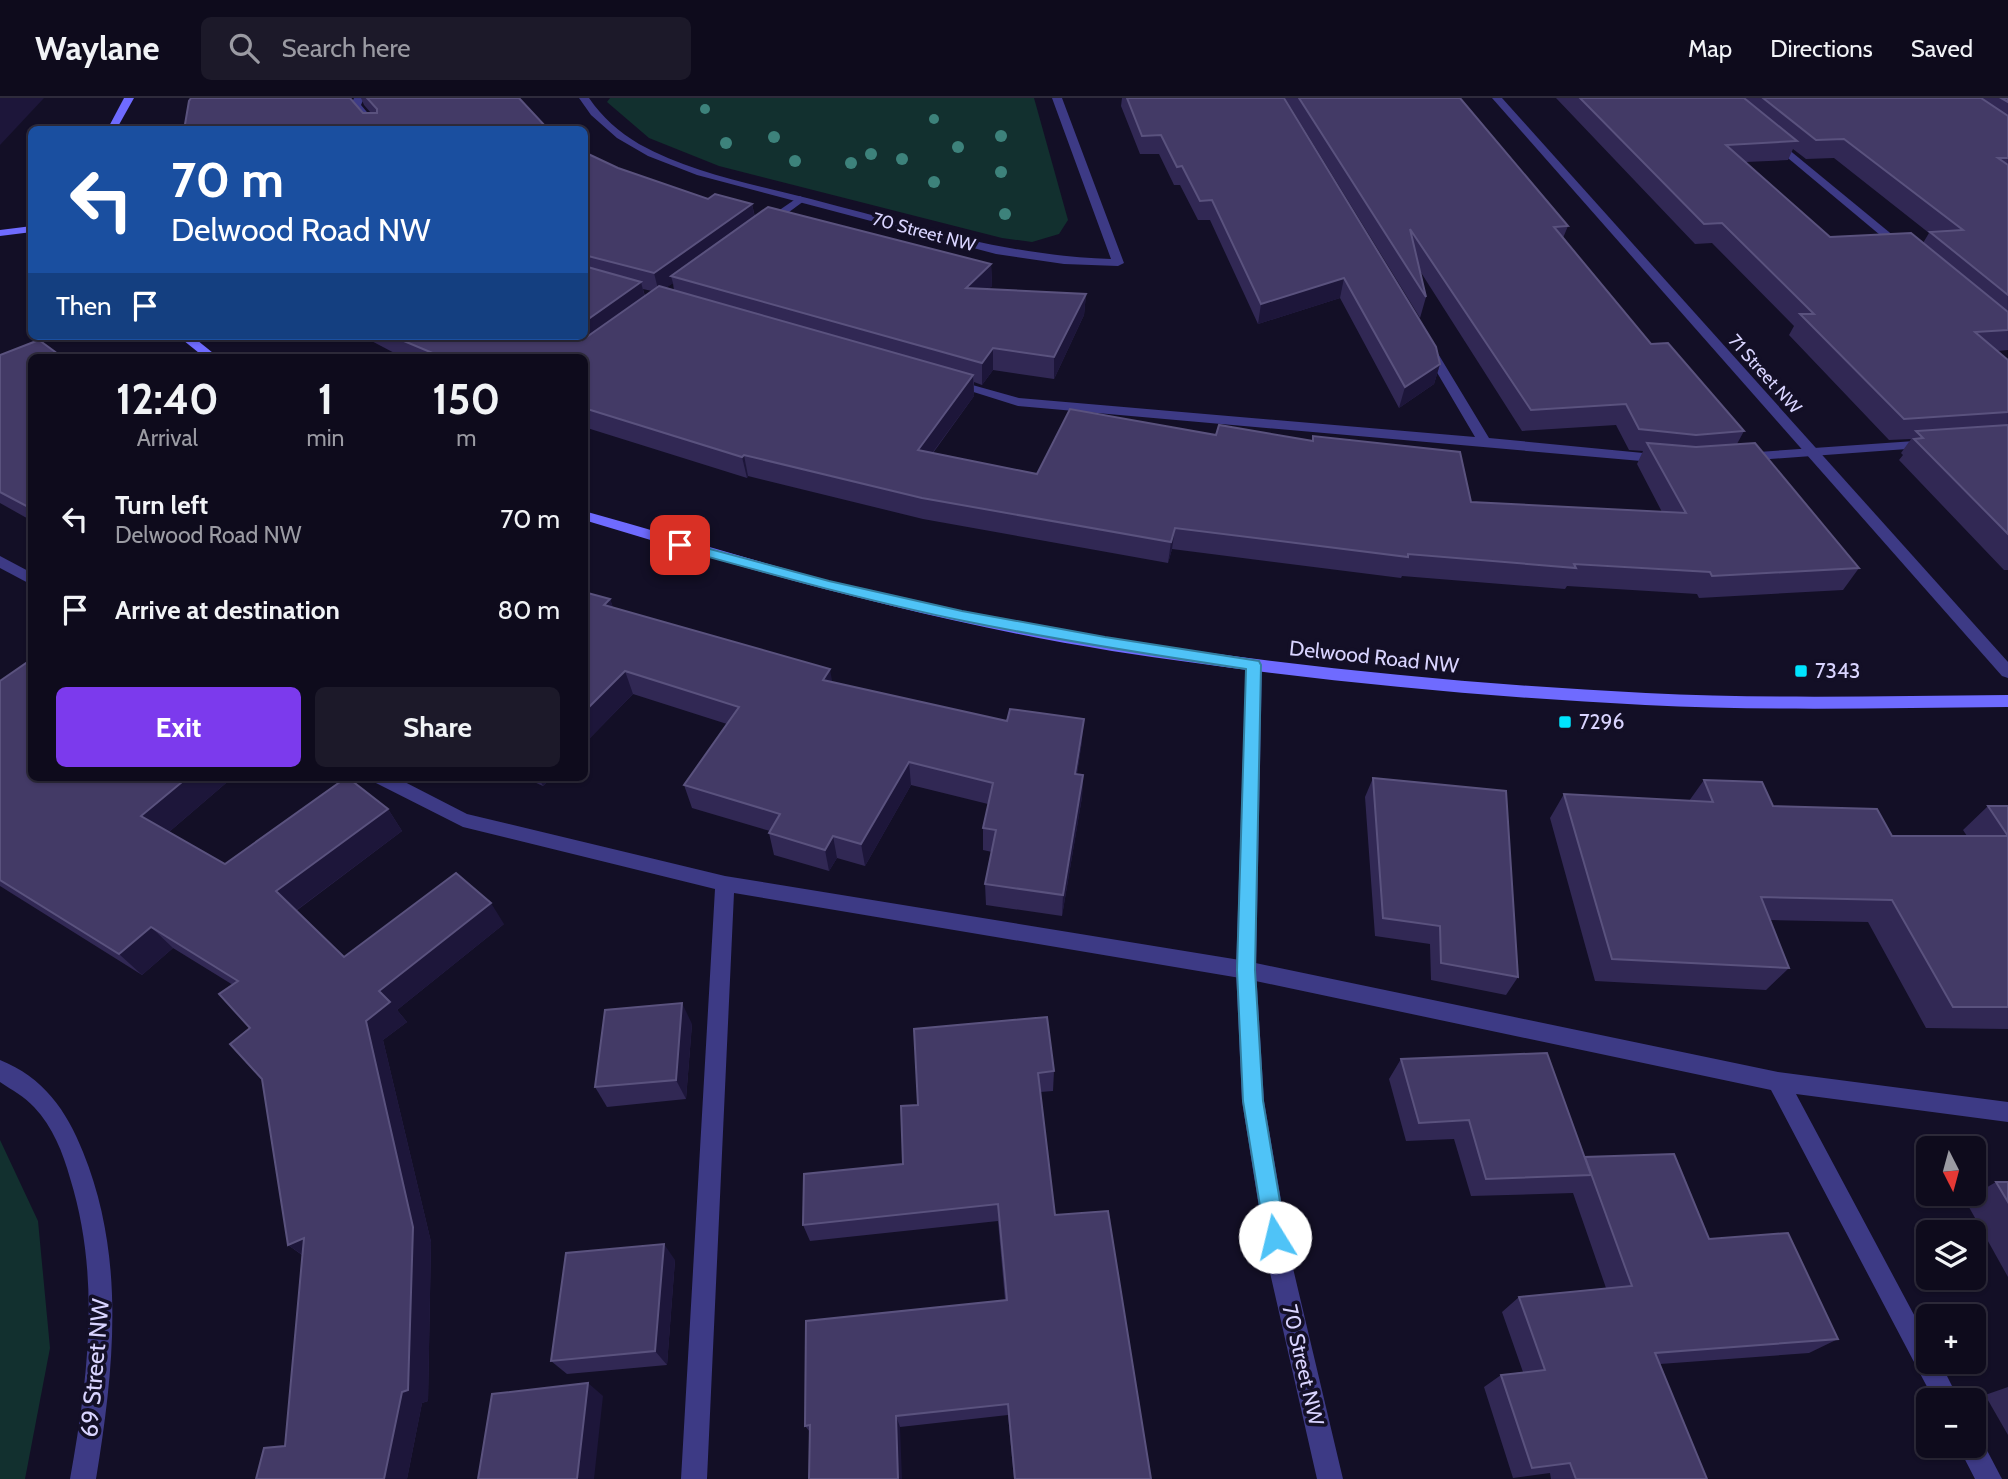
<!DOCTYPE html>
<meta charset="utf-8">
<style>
:root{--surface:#0e0b1c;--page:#1c1929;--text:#f1f3f6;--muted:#9b9ba3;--line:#2e2b3b;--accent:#7c3aed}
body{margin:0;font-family:Cabin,sans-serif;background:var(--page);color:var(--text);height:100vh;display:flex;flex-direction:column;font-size:26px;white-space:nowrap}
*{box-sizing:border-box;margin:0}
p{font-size:23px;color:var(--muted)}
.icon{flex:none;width:38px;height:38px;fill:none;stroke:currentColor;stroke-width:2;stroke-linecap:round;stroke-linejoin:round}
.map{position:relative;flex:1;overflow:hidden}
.sheet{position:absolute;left:28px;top:256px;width:560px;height:427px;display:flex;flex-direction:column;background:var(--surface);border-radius:10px;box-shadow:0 2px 5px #0004,0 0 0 2px var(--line)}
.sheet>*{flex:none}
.banner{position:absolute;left:28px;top:28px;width:560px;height:214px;border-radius:10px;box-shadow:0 2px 5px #0004,0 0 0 2px var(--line);background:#1a4fa0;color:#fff;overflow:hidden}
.needle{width:46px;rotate:174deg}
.buttons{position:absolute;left:1916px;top:1038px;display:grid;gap:14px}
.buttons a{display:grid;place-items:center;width:70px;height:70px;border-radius:10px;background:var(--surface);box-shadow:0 2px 5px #0004,0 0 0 2px var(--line);font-size:35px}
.pin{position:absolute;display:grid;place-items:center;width:60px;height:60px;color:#fff;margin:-30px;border-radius:14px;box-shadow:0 4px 10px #0006}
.me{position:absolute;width:77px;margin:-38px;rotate:351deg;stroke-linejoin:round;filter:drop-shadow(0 0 5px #0008)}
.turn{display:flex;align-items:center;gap:24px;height:147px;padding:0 28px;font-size:32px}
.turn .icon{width:91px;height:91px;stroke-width:2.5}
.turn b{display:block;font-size:49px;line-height:60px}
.then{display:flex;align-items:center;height:66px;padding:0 28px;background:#0003;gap:14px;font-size:26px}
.eta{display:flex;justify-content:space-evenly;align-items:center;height:119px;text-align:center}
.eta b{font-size:42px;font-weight:700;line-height:49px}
.action{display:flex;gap:14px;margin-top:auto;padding:14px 28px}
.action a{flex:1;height:80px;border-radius:10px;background:var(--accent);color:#fff;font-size:28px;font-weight:700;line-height:80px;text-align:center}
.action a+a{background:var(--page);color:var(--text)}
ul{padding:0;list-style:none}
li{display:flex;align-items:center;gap:21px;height:91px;padding:0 28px}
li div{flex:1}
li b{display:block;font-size:26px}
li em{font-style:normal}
header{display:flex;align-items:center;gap:42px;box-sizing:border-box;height:98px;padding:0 35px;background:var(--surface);border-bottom:2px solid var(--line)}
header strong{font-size:33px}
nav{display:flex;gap:38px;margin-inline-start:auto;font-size:24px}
.search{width:490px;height:63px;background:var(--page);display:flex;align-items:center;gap:18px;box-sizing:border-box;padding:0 24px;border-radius:10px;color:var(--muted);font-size:26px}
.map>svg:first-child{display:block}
</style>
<header>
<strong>Waylane</strong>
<div class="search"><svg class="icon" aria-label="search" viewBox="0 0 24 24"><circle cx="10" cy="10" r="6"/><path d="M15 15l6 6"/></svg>Search here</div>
<nav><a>Map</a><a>Directions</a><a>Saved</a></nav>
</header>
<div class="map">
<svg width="2008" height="1381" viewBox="0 0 2008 1381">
<rect width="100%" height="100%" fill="#130f26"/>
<g fill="#12302f">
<path d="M610 0H1034L1068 122 1059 136 1032 144 1002 140 719 68 649 40 607 4Z"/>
<path d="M0 1042 38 1123 50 1250 25 1381H0Z"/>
</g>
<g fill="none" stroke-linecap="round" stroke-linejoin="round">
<g fill="#3d3a85" fill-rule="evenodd">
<path d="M354 0H364L361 7 382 32H372L351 7Z"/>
<path d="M1770 41H1776L1906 148V152H1898L1770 45Z"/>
<path d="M800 98 805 101 804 103 770 128H762V124Z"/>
<path d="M1428 245 1434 249 1489 340 1664 357 1671 361 1664 365 1018 308 945 285 951 281 1019 300 1475 339 1422 249Z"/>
<path d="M1929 342 1936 346 1934 349 1744 363 1737 359 1744 355Z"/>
<path d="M0 458 32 475V487L0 470Z"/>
<path d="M371 679H395L467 716 725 778 1246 863 1778 974 2008 1004V1024L1796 996 1928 1243V1264H1940L1959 1302H1934L1771 992 1246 881 734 795 707 1381H681L715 791 463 729 374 684Z"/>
<path d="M1974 1337 1980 1339 2002 1381H1975L1958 1348H1974Z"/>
</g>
<g fill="#3d3a85" fill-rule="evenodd">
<path d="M579 0H589C602 19 619 34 639 46 691 75 753 86 811 101 912 127 1006 158 1111 161L1052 0H1062L1124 165 1118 168 1064 166 996 156 697 77 648 58 617 40 591 17Z"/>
<path d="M1492 0H1502L2008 564V580L2002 578Z"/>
<path d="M1254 561 1262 567 1256 872 1264 1003 1292 1166 1343 1381H1317L1268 1166 1242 1003 1236 872 1246 567Z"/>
<path d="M0 962C43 979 67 1013 83 1054 126 1160 114 1271 96 1381H70C88 1280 101 1180 70 1080 63 1055 53 1029 34 1009 25 999 12 992 0 984Z"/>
</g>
<g fill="#6f6bff" fill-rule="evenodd">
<path d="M124 0H134L116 32H107Z"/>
<path d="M32 128V134L0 138V132Z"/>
<path d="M178 238H192L218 259H204Z"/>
<path d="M584 413C701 445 815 483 934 508 1169 556 1406 583 1646 595 1766 601 1887 598 2008 597V609C1887 610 1766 613 1645 607 1467 598 1289 580 1112 553 932 524 758 475 584 422Z"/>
</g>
</g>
<g fill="#3d827b">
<circle cx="705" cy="11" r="5"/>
<circle cx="934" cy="21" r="5"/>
<circle cx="1001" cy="38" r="6"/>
<circle cx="774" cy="39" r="6"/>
<circle cx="726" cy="45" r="6"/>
<circle cx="958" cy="49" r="6"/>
<circle cx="871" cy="56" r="6"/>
<circle cx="902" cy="61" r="6"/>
<circle cx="795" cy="63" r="6"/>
<circle cx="851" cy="65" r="6"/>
<circle cx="1001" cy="74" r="6"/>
<circle cx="934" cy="84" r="6"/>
<circle cx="1005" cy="116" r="6"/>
</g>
<g fill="#312854" fill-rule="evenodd">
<path d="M361 0H519L546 29 184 32 352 2 363 15H371L364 7Z"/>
<path d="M1122 0H1284L1440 266 1434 286 1399 310 1340 200 1258 226 1210 122H1198L1180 87H1174L1159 56H1140L1121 8Z"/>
<path d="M1285 0H1460L1568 128 1563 140 1651 246 1744 333 1737 346 1859 470 1843 492 1699 500 1697 496 1567 488 1565 491 1402 478 1401 480 1172 451 1168 465 923 421 748 378 747 380 584 329V259H402L362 238H584V54L618 70 708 101 752 106 755 119 991 166 992 188 988 191 1086 196 1084 217 1054 281 993 272 982 287 974 284V298L933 355 1037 376 1216 337 1312 343 1313 338 1471 404 1662 414 1637 366 1643 353 1629 352 1616 327 1522 333 1420 173 1426 199 1420 220ZM673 185 674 193 665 190ZM643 191 652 193 645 198Z"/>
<path d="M1556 0H2008V252L1997 253 2008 262V472H2004L1899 362 1903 357 1901 355 1911 341 1889 342 1789 237 1794 228 1712 145 1695 146ZM1793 51 1806 61 1834 60 1929 135 1923 145 1830 139 1746 64 1788 62Z"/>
<path d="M0 257 32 259V423L0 405Z"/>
<path d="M610 501 613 510 832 584 1082 643 1077 676 1083 677 1082 699 1062 818 986 807 985 786 992 754 983 752V730L988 706 911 687 865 768 837 760 829 773 774 757 769 735 770 733 692 710 684 687 727 626 633 596 584 646Z"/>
<path d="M0 583 32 679H233L169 734 225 766 388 711 402 733 296 813 344 859 504 826 397 912 407 924 383 942 431 1144 428 1303 422 1305 407 1381H256L285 1348 302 1157 288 1147 262 981 250 930 233 887 173 850 142 877 0 788Z"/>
<path d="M523 679H552L543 688Z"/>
<path d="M1373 680 1518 879 1506 897 1431 882 1430 846 1375 838 1365 699Z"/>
<path d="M1704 682 1773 708 1892 738H1967L1963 732 1988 708H2008V931L1926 930 1868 824 1770 822 1789 870 1766 892 1595 883 1550 720 1564 696 1689 703Z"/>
<path d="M692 926 686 1001 607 1009 595 989Z"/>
<path d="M914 931 1054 973 1053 993 1040 994 1055 1117 1151 1381H1014L1008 1317 900 1329 810 1334 805 1328 1005 1202 998 1123 810 1143 803 1127 903 1066 918 1007Z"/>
<path d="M1401 961 1585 1059 1709 1141 1838 1241 1809 1255 1660 1266 1707 1381H1551L1550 1375 1513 1380 1484 1289 1501 1277 1523 1274 1502 1214 1519 1199 1606 1190 1573 1095 1471 1098 1454 1041 1406 1043 1389 981Z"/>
<path d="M1996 1084H2008V1179L1965 1102Z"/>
<path d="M675 1162 667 1267 567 1276 551 1263Z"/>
<path d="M2008 1289V1337L1985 1297Z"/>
</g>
<g fill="#1d163a">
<path d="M0 0H44L0 47Z"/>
<path d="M752 106 756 126 671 178 673 185 659 195 654 175Z"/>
<path d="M991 166 992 188 967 212 966 190Z"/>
<path d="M1344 180 1340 200 1258 226 1261 206Z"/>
<path d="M641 184 646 204 574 257 568 238H584V224Z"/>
<path d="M1086 196 1084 217 1054 281V259Z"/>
<path d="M993 250V272L982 287V265Z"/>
<path d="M1440 266 1434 286 1399 310 1405 289Z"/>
<path d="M973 277 974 298 919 373 918 352Z"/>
<path d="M744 357 748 378 747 380 742 359Z"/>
<path d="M1175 430 1172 451 1168 465 1171 444Z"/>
<path d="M610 501 618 524 604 507Z"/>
<path d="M830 571 834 594 823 582Z"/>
<path d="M625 573 633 596 584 646V614Z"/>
<path d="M1084 621 1082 643 1073 698 1075 676Z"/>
<path d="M909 664 911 687 865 768 861 746Z"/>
<path d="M1083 677 1082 699 1062 818 1063 797Z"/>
<path d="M188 679H233L162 740 141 718Z"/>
<path d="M538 679H552L543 688Z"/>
<path d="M388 711 402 733 294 814 276 793Z"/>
<path d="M833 738 837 760 829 773 825 752Z"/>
<path d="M491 805 504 826 397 912 407 924 383 942 431 1144 428 1303 422 1305 407 1381H384L366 923 379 893Z"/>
<path d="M151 829 173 850 142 877 119 856Z"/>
<path d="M682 905 692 926 686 1001 676 982Z"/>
<path d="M304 1140 310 1162 288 1147Z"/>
<path d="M664 1146 675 1162 667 1267 655 1253Z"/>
<path d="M588 1285 603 1298 594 1381H577Z"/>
<path d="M896 1318 900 1329 902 1381H898Z"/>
</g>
<g fill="#433a66" stroke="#5a527e" stroke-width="2">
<path d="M191 0H350L363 15H377V11L367 0H519L546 29 550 32H184L189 3Z"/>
<path d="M1127 0H1284L1436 249 1440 266 1405 289 1344 180 1261 206 1212 102 1200 103 1182 68 1177 69 1161 37 1142 38Z"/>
<path d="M1299 0H1460L1568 128 1554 129 1651 246 1668 245 1744 333 1696 337 1639 331 1626 306 1531 312 1410 131 1426 199Z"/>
<path d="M1580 0H1744L1797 43 1726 47 1830 139 1911 135 2008 214V232L1975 234 2008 262V314L1904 321 1800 216H1814L1722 125 1704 126Z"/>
<path d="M1763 0H1981L2008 18V60H1998L2008 67V197L1930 134 1963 132 1844 41 1816 42Z"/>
<path d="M2001 0H2008V4Z"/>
<path d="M584 54 618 70 708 101 715 96 752 106 654 175 584 157Z"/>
<path d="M768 109 991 166 966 190 1086 196 1054 259 993 250 982 265 671 178Z"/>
<path d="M584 168 641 184 584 224Z"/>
<path d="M659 188 973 277 918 352 1037 376 1070 311 1216 337 1219 327 1313 343V338L1460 354 1471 404 1686 415 1647 345 1696 349 1755 345 1859 470 1712 478 1710 474 1574 466 1576 470 1408 456V459L1175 430 1171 444 922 400 744 357 742 359 584 310V259H442L392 238H568L569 241 581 243Z"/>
<path d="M39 242 62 259H32V411L0 394V257Z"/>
<path d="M2008 327V436L1914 341 1923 340 1916 333Z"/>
<path d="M584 494 610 501 604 507 830 571 823 582 1007 623 1010 611 1084 621 1075 676 1083 677 1063 797 985 786 996 732 983 730 993 685 909 664 861 746 833 738 825 752 769 735 780 716 684 687 739 609 625 573 584 614Z"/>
<path d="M32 561V679H188L141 718 225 766 347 679 388 711 276 793 344 859 456 775 491 805 379 893 390 904 366 923 413 1129 408 1292 402 1294 384 1381H256L264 1350 285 1348 304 1140 288 1147 262 981 230 946 250 930 219 896 238 883 151 829 119 856 0 782V583Z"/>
<path d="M1373 680 1506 693 1518 879 1441 865 1440 828 1383 820Z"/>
<path d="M1704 682 1762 684 1773 708 1877 711 1892 738H2008L1988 708H2008V909H1953L1892 802 1761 799 1789 870 1612 861 1564 696 1713 704Z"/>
<path d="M682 905 676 982 595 989 605 912Z"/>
<path d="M1047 919 1054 973 1038 975 1055 1117 1108 1113 1151 1381H1015L1008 1306 896 1318 898 1381H809L810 1327 805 1328 806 1223 1007 1202 998 1106 803 1127 804 1076 903 1066 901 1008 918 1007 914 931Z"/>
<path d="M1547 955 1591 1077 1486 1081 1469 1022 1419 1025 1401 961Z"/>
<path d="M1674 1056 1709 1141 1788 1135 1838 1241 1655 1255 1707 1381H1576L1570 1365 1532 1370 1501 1277 1545 1272 1519 1199 1632 1188 1585 1059Z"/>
<path d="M1996 1084H2008V1104Z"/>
<path d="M664 1146 655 1253 551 1263 566 1155Z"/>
<path d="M588 1285 577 1381H478L492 1296Z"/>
</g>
<path fill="#4fc3f7" stroke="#337fa1" stroke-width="2" d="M680 443 829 483 962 513 1105 539 1259 563 1261 567 1255 872 1263 1003 1286 1139 1283 1146 1275 1149 1268 1146 1265 1139 1243 1003 1237 872 1246 571C1152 557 1057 542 964 523 867 503 771 476 676 450V444Z"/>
<g fill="#00e5ff" stroke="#130f26" stroke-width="2.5">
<rect x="1794" y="566" width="14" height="14" rx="3.5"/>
<rect x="1558" y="617" width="14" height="14" rx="3.5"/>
</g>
<g text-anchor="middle" stroke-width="7" stroke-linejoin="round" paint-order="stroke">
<g font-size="18" fill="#d9d4ff" stroke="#130f26">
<text transform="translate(924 134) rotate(15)" y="6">70 Street NW</text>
<text transform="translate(1765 276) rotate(48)" y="6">71 Street NW</text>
</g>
<g font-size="21" fill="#d9d4ff" stroke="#130f26">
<text transform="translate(1374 559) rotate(6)" y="7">Delwood Road NW</text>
<text transform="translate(1303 1267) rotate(77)" y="7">70 Street NW</text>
</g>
<g font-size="21" fill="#d9d4ff" stroke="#130f26" text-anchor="start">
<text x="1815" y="580">7343</text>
<text x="1579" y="631">7296</text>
</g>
<g font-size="24" fill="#d9d4ff" stroke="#130f26">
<text transform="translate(95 1270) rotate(-85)" y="8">69 Street NW</text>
</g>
</g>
</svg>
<div class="buttons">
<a><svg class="needle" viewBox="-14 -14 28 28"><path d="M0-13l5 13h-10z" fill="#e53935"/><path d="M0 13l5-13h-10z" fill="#9b9ba3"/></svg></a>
<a><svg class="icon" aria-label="layers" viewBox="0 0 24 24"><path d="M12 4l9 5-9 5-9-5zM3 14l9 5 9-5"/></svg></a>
<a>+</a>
<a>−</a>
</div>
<div class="pin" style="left:680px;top:447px;background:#d93025"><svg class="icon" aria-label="arrive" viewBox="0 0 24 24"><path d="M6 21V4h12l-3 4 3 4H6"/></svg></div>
<svg class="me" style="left:1275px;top:1139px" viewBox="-20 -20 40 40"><circle r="19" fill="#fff"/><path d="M0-13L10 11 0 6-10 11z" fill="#4fc3f7"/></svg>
<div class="banner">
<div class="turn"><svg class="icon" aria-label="left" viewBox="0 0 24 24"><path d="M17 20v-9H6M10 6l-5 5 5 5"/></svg><div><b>70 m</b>Delwood Road NW</div></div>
<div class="then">Then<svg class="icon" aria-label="arrive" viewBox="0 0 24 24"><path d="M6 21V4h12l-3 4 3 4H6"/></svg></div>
</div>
<section class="sheet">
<div class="eta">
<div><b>12:40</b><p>Arrival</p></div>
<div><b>1</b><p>min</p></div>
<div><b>150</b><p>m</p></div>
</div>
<ul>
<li><svg class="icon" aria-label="left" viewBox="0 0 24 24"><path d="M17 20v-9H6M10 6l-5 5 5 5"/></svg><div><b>Turn left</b><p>Delwood Road NW</p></div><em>70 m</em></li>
<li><svg class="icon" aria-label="arrive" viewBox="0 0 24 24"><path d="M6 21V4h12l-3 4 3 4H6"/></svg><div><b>Arrive at destination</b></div><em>80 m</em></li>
</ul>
<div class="action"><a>Exit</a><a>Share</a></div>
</section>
</div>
